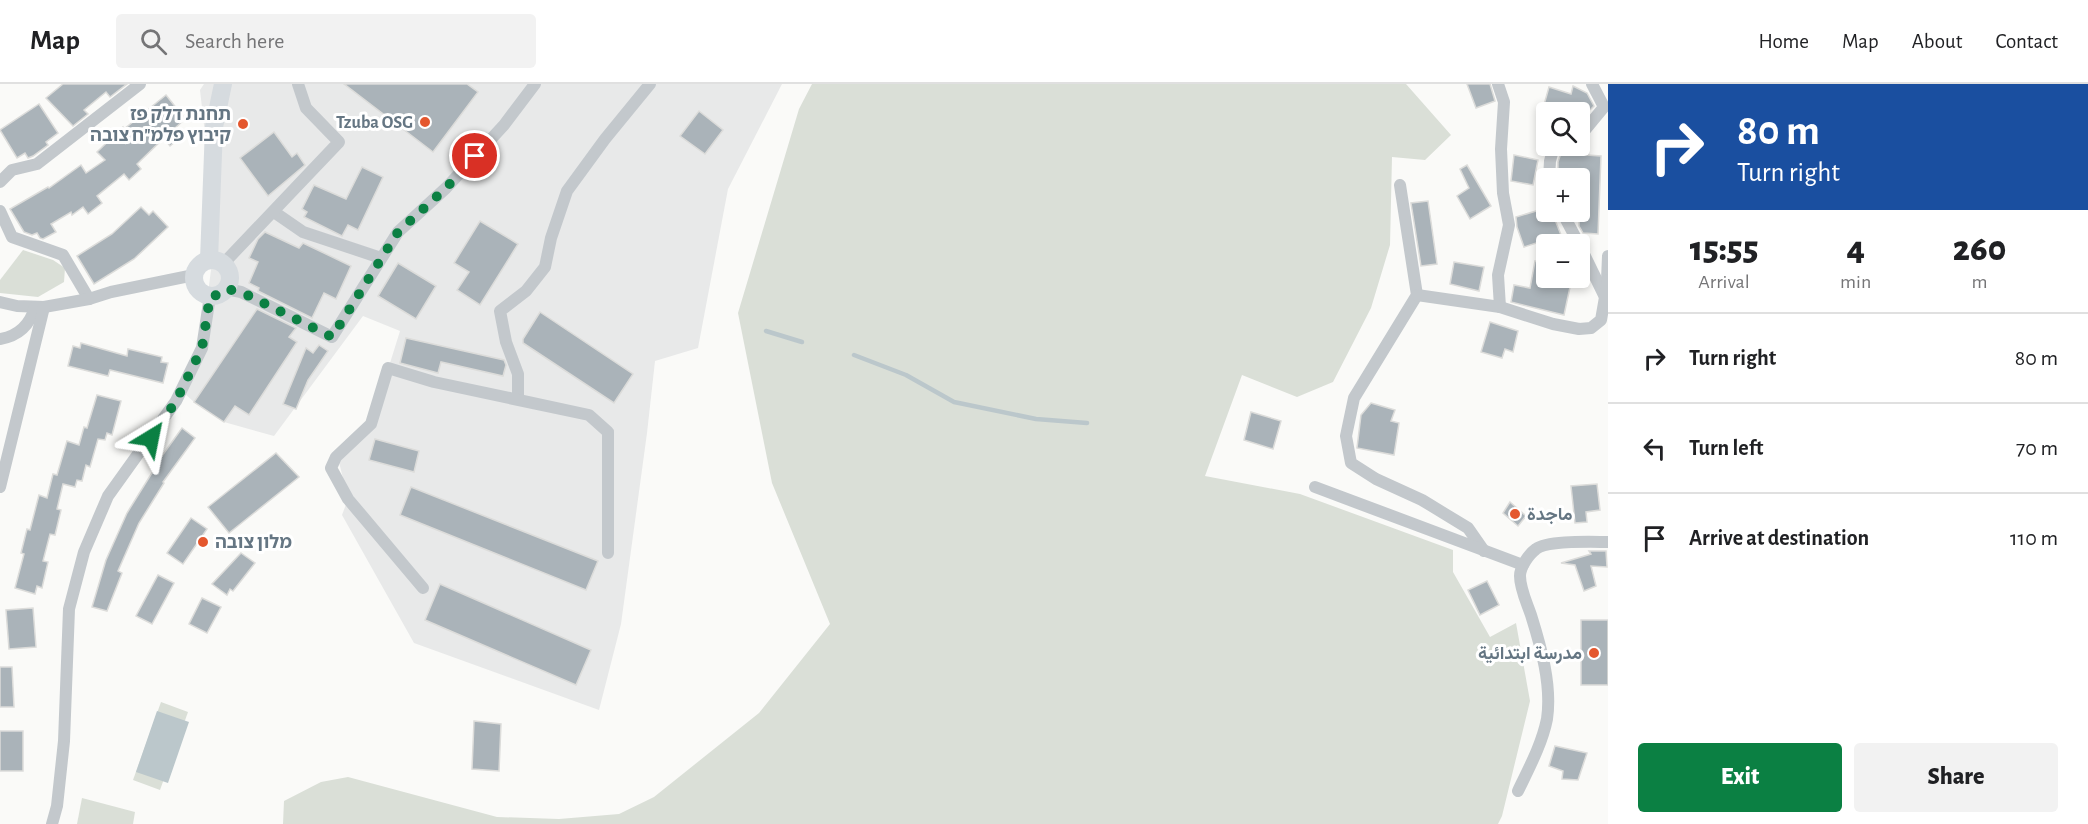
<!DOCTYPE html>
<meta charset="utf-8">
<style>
:root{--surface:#fff;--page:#f2f2f2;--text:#202124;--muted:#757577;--line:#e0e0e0;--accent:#0b8043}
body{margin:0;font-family:"Alegreya Sans",Vazirmatn,"Noto Sans Hebrew",sans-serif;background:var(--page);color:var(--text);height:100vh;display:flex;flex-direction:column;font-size:22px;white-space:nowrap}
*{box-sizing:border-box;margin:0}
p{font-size:20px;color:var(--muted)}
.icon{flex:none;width:33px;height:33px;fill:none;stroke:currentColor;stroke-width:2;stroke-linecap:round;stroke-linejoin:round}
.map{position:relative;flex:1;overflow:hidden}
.panel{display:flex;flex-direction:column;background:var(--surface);width:480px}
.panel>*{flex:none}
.top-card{background:#1a4fa0;color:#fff;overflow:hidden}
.controls{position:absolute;left:1536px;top:18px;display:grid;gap:12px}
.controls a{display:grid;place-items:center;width:54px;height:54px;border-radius:6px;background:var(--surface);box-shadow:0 3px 9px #0003;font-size:30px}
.pin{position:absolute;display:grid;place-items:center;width:51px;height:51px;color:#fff;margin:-26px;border:3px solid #fff;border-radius:50%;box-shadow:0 2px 6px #0007}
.me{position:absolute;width:66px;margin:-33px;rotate:35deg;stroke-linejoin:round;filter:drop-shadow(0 0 4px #0008)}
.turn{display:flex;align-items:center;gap:21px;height:126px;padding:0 30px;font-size:27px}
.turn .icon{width:78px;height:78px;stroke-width:2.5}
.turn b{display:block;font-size:42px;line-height:51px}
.eta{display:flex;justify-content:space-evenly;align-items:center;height:102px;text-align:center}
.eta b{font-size:36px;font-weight:800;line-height:42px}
.button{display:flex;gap:12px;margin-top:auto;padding:12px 30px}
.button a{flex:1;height:69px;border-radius:6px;background:var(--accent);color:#fff;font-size:24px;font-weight:800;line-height:69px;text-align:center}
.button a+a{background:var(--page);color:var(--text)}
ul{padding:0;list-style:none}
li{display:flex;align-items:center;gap:18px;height:90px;padding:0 30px;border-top:2px solid var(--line)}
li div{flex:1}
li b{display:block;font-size:22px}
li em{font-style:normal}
header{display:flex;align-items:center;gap:36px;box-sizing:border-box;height:84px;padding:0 30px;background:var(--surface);border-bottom:2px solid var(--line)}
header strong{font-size:28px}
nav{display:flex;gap:33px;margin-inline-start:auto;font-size:21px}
.search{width:420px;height:54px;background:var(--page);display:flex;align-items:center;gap:15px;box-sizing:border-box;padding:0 21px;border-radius:6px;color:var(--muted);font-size:22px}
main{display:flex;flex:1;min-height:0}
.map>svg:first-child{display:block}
</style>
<header>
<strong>Map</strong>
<div class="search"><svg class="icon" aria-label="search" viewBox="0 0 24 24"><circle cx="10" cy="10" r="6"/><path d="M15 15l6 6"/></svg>Search here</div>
<nav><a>Home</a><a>Map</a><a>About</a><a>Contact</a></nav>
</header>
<main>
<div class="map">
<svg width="1608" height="740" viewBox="0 0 1608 740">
<rect width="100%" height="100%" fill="#fafaf8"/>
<path fill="#e8e9e9" d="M204 0H782L728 105 698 264 655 277 647 349 621 540 599 626 414 559 342 431 348 415 339 378 371 340 400 247 363 232 274 352 224 338 194 318 184 309 201 262 211 186 210 94 200 6Z"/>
<g fill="#dadfd7">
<path d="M812 0H1406L1451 51 1425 76 1392 73 1390 161 1371 224 1333 298 1297 313 1242 291 1205 392 1300 410 1453 466V488L1490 553 1516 539 1530 617 1502 732 1498 740H283L284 717 321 698 348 693 497 733 559 735 619 730 654 713 759 629 830 540 772 399 738 229 799 25Z"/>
<path d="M23 166 53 176 65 184 64 198 38 213 0 209V196Z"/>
<path d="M161 618 188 628 160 706 133 696Z"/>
<path d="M82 714 135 728 133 740H77Z"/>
</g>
<path fill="#bbc7cb" d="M157 627 189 638 168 699 136 688Z"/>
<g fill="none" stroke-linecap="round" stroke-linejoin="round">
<g stroke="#bbc7cb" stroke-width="4.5">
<path d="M766 247 802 258"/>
<path d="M854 271 906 291 954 318 1036 335 1087 339"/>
</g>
</g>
<g fill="#aab3b9" stroke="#dcdcda" stroke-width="1.5">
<path d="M63 0H127L110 13 106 8 84 26 88 30 73 42 46 14Z"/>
<path d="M344 0H467L478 8 433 68Z"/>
<path d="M1467 0H1490L1495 17 1476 24Z"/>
<path d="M1573 2 1587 9 1594 22 1591 25 1582 31 1580 28H1542L1549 3 1571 10Z"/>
<path d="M166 11 185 35 174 45 181 53 170 62 164 54 137 80 141 85 129 96 124 90 97 112 102 119 88 130 83 123 72 131 71 128 51 140 56 148 43 155 40 154 37 149 32 151 24 148 10 125 48 103 49 104 81 81 86 89 105 76 97 68 123 43 124 45Z"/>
<path d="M39 20 58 49 46 58 48 61 33 72 28 74 25 69 17 74 0 46Z"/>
<path d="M699 27 723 46 705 70 680 52Z"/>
<path d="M274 48 292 73 297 69 305 81 268 112 240 74Z"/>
<path d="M1562 66 1572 67V70L1601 72 1598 150 1583 149 1579 142 1580 94H1558V78Z"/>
<path d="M1514 71 1538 76 1533 101 1511 97Z"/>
<path d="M1467 81 1491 122 1470 135 1457 112 1469 104 1460 85Z"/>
<path d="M362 83 383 93 358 146 348 141 342 152 304 133 307 128 302 125 314 101 346 115Z"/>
<path d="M1428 117 1437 180 1421 182 1411 119Z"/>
<path d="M141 123 149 131 153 127 168 143 134 175 94 200 77 172 112 150Z"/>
<path d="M1546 124V128H1552L1561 151 1524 163 1517 143 1516 133Z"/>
<path d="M480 137 518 160 480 221 457 206 469 188 454 179Z"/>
<path d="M265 148 299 164 303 159 351 182 336 215 324 209 312 234 258 207 259 204 249 199 258 178 249 174 258 155Z"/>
<path d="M1535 177 1546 180V194H1572L1564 231 1511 218 1514 201 1530 204Z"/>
<path d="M1454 178 1484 183 1479 207 1450 200Z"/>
<path d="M398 179 436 202 416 235 378 212Z"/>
<path d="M257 225 296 244 289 253 297 258 249 331 235 322 224 338 194 318Z"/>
<path d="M540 228 633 290 614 319 523 259V255Z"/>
<path d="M1490 238 1518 247 1513 268 1505 265 1502 274 1481 268Z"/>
<path d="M406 254 504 276 506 281 503 292 441 278 438 289 400 279Z"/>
<path d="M81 259 127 272 128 265 162 273 161 278 168 279 163 299 110 286 108 292 68 282 73 262 80 264Z"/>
<path d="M319 261 328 267 308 296 296 325 283 320 306 264 313 269Z"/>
<path d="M97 311 121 317 112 351 107 349 105 356 98 355 90 383 86 381 82 397 77 396 75 403 63 400 57 425 61 426 55 451 50 450 43 477 48 478 42 504 37 502 35 510 15 504 24 470 21 469 27 445 30 446 39 411 47 414 53 390 57 391 67 357 79 361 84 343 87 344Z"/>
<path d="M1371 319 1395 326 1391 337 1399 339 1394 371 1357 364 1361 331Z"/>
<path d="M1251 328 1281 337 1273 365 1244 356Z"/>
<path d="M182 344 195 354 163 398 164 399 139 439 118 487 122 489 107 527 92 523 106 476 127 429 155 384 154 383Z"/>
<path d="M375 355 419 367 414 388 369 376Z"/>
<path d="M276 369 299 393 229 449 208 423Z"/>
<path d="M1597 400 1600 426 1586 428 1587 438 1575 439 1571 402Z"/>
<path d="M411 403 598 477 586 506 400 431Z"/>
<path d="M1510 418 1526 432 1518 442 1503 429Z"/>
<path d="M191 434 207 445 183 480 167 469Z"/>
<path d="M1589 467H1606L1607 483 1591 482 1596 502 1584 507 1575 481 1561 479 1591 470Z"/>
<path d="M241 469 255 479 233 507 230 505 227 511 212 500Z"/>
<path d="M158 491 174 499 152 540 136 532Z"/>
<path d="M1487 497 1499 521 1480 531 1468 506Z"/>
<path d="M440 500 591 566 576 601 425 536Z"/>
<path d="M202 514 221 523 207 549 189 540Z"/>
<path d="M33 524 36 563 9 565 6 526Z"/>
<rect x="1581" y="536" width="27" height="65"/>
<path d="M0 583H12L14 623H0Z"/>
<path d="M474 637 501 640 499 687 472 685Z"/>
<rect x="0" y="647" width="23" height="40"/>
<path d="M1555 662 1587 669 1578 696 1562 695 1563 687 1549 682Z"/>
</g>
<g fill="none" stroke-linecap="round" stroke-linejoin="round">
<g stroke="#c3c8cc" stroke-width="12">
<path d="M1498 0 1504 18 1501 65 1503 109 1509 141 1498 191 1500 223"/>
<path d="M1580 52 1604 23 1592 0"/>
<path d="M1549 94 1550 77 1554 62"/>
<path d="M0 98 12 86 37 80 140 0"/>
<path d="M1400 101 1417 211 1354 314 1346 352 1351 379 1376 395 1422 416 1468 444 1484 467"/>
<path d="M0 127 12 153 63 171 89 215"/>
<path d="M274 128 303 148 381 174"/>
<path d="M1562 128 1579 160"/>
<path d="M1580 162 1604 211"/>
<path d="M223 180 339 58 306 24 298 0"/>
<path d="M1607 196 1608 172"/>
<path d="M226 205 241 208 332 253 398 148 446 104 504 41 535 0"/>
<path d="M1417 211 1500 223 1553 240 1579 245 1591 244 1601 236 1608 196"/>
<path d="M0 218 17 222 44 223 89 215 111 208 194 191"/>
<path d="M0 255C18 252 30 241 35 223"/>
<path d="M518 315V290L506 258 500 227 526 207 545 183 551 154 567 107 605 55 650 0"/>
<path d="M0 403 44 223"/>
<path d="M1315 403 1523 481"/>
<path d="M423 504 348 415 331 384 336 373 371 340 388 284 434 298 589 331 608 348V469"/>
<path d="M1518 707C1529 684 1542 660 1547 635 1552 601 1541 563 1531 531 1527 519 1520 505 1520 492 1520 483 1529 470 1536 465 1548 456 1592 458 1608 458"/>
<path d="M52 740 57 722 64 657 69 525 84 468 108 412 176 317 202 264 210 212"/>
</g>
<g stroke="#d6dbdf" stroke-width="18">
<path d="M209 176 214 43 223 0"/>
<circle cx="212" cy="194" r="18"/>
</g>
</g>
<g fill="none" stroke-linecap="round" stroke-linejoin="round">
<path stroke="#0b8043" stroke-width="10" stroke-dasharray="0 18" d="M151 354 176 317 202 264 210 212 219 211 226 205 241 208 332 253 398 148 446 104 475 72"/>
</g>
<g fill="#e4572e" stroke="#fff" stroke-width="2">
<circle cx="425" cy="38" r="6"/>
<circle cx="243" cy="40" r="6"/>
<circle cx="1515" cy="430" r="6"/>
<circle cx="203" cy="458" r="6"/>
<circle cx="1594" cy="569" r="6"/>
</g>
<g text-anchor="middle" stroke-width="6" stroke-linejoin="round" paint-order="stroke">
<g font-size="18" font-weight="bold" fill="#657683" stroke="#fff" text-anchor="end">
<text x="231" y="36">תחנת דלק פז<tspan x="231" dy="21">קיבוץ פלמ"ח צובה</tspan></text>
<text x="413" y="44">Tzuba OSG</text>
<text x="1527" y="436" text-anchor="start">ماجدة</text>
<text x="215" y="464" text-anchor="start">מלון צובה</text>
<text x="1582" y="575">مدرسة ابتدائية</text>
</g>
</g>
</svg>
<div class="controls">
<a><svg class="icon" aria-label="search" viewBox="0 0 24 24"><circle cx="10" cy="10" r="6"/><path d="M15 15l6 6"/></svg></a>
<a>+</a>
<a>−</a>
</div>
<div class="pin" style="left:475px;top:72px;background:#d93025"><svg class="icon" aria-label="arrive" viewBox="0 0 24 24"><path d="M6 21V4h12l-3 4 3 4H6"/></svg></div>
<svg class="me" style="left:151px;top:354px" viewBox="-20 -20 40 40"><path d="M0-17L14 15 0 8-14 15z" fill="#0b8043" stroke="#fff" stroke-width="4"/></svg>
</div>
<section class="panel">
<div class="top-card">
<div class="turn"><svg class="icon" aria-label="right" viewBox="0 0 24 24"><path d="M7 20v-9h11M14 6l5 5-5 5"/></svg><div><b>80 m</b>Turn right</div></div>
</div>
<div class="eta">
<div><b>15:55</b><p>Arrival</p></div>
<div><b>4</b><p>min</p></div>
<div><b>260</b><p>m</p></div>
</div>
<ul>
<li><svg class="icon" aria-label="right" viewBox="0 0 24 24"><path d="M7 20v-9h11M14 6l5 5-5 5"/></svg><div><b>Turn right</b></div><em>80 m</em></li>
<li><svg class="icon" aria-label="left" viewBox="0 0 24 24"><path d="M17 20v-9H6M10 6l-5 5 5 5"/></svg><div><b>Turn left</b></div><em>70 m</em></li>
<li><svg class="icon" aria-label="arrive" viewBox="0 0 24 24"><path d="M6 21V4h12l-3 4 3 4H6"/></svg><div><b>Arrive at destination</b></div><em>110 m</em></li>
</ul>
<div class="button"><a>Exit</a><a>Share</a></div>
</section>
</main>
